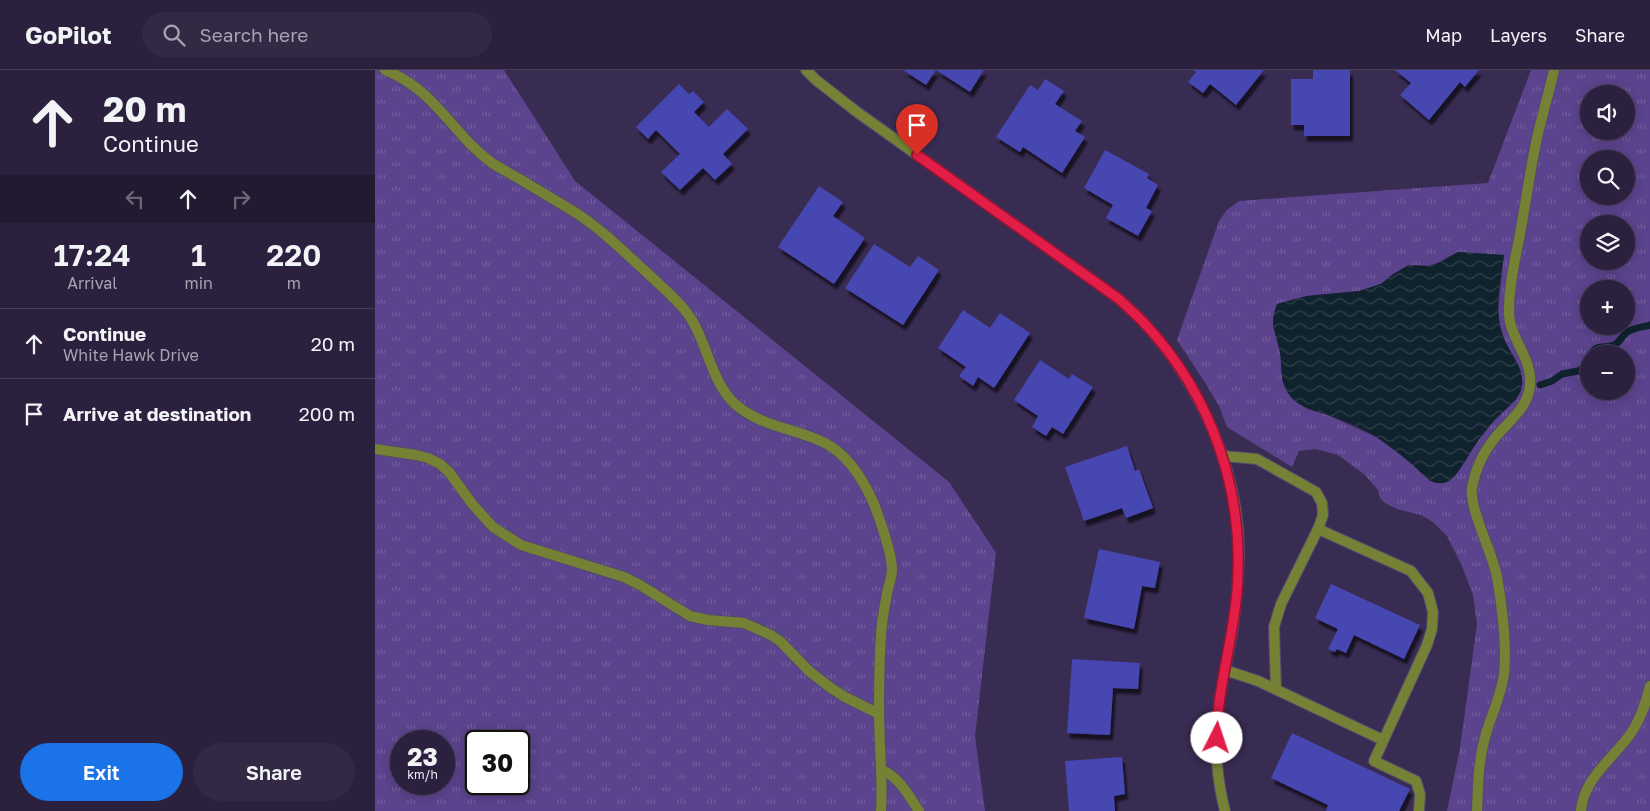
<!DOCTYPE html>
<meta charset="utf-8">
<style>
:root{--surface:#2b213e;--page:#332945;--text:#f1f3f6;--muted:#a6a3b0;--line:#473e58;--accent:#1a73e8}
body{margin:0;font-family:"Golos Text",sans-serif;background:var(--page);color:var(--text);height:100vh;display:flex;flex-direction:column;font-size:19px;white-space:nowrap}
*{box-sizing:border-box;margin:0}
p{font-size:16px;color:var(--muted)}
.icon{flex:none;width:28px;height:28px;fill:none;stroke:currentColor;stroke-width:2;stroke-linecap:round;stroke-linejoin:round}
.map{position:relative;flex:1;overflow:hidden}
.drawer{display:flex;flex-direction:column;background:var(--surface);width:375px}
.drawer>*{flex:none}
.guide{background:#2b213e;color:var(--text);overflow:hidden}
.fabs{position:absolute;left:1205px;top:15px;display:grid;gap:10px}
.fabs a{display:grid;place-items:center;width:55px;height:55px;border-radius:50%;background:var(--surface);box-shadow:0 2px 12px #0003,0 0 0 1px var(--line);font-size:25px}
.speed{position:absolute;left:15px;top:660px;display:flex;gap:10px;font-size:25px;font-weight:700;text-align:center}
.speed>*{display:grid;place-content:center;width:65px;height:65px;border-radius:50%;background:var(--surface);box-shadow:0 2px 12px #0003,0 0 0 1px var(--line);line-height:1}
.speed small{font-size:12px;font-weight:400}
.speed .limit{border:2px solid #111;border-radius:8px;background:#fff;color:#111}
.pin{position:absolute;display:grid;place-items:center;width:42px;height:42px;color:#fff;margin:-51px -21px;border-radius:50% 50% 50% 0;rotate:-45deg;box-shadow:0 0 5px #0007}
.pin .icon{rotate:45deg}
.me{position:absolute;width:55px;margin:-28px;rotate:4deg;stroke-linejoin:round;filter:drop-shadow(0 0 4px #0008)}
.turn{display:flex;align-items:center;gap:18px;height:105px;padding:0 20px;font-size:22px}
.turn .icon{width:65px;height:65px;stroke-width:2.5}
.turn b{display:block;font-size:35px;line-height:42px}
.lanes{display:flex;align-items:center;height:48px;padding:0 20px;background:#0003;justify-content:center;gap:25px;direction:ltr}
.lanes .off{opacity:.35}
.eta{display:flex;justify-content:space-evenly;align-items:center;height:85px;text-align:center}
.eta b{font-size:30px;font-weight:600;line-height:35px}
.action{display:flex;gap:10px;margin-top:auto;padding:10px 20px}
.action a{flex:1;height:58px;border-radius:30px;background:var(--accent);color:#fff;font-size:20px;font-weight:600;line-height:58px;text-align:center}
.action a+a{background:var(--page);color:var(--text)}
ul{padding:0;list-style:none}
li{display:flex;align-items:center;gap:15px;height:70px;padding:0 20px;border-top:1px solid var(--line)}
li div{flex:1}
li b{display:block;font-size:19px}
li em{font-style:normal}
header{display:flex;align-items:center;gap:30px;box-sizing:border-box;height:70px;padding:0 25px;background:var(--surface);border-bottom:1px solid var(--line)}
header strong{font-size:24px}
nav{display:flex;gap:28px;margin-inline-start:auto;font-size:18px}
.search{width:350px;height:45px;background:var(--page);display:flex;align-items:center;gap:12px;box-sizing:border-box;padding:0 18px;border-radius:28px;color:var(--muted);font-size:19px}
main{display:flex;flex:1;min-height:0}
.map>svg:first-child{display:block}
</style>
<header>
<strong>GoPilot</strong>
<div class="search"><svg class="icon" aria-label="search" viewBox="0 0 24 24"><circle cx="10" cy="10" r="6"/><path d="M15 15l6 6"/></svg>Search here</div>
<nav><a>Map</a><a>Layers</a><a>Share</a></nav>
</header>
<main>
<section class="drawer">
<div class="guide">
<div class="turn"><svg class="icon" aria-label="ahead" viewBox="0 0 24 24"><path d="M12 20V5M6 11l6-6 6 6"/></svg><div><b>20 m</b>Continue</div></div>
<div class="lanes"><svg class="icon off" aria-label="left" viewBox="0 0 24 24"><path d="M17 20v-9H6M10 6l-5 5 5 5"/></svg><svg class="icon" aria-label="ahead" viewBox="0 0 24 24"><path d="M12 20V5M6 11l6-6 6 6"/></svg><svg class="icon off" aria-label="right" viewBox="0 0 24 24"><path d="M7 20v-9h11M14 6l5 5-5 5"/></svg></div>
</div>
<div class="eta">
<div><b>17:24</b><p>Arrival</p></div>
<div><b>1</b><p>min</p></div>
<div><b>220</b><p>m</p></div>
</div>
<ul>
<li><svg class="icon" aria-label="ahead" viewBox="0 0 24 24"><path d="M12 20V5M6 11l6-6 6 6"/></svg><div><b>Continue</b><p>White Hawk Drive</p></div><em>20 m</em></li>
<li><svg class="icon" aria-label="arrive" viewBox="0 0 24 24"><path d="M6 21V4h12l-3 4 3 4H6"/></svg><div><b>Arrive at destination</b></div><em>200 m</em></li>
</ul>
<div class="action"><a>Exit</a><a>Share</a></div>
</section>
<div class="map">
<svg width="1275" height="741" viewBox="0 0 1275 741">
<defs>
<pattern id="grass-tufts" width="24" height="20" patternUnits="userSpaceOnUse" patternTransform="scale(1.25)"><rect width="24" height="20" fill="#5c438d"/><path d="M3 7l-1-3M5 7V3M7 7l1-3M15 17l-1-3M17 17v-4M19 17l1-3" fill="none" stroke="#735d9d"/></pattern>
<pattern id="water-waves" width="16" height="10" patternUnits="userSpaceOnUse" patternTransform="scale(1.25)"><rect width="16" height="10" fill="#0f222e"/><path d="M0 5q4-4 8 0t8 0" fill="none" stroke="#31414c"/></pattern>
<filter id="shadow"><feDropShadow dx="3" dy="5.5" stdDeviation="1" flood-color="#0009"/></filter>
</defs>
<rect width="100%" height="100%" fill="#392c53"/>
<g fill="url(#grass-tufts)" fill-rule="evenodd">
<path d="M0 0H129L200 111 574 412 621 483 600 666 610 741H0ZM26 671H69V714H26ZM101 671H144V714H101Z"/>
<path d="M1156 0H1275V741H1072L1085 678 1102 554 1098 525 1087 496 1072 466 1058 452 1046 445 1022 439 1010 433 1005 428 1003 420 990 405 963 385 940 379 924 381 917 397 852 357 844 336 831 314 802 270 844 151 852 140 864 131 1113 113ZM1214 24H1251V61H1214ZM1214 89H1251V126H1214ZM1214 154H1251V191H1214ZM1083 182 1129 185 1123 240 1125 256 1130 271 1144 297 1141 330C1116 352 1099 374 1082 403L1055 411 1030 388 1001 367 955 346 932 339 920 331 913 322 904 278 898 256 902 234 932 226 984 221 1006 214 1033 195 1053 196 1063 193ZM1214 219H1251V256H1214ZM1214 284H1251V321H1214Z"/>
</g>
<path fill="url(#water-waves)" d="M1083 182 1129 185C1125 213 1118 244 1130 271 1137 286 1152 302 1146 320 1142 332 1130 339 1121 348 1114 355 1108 364 1102 372 1096 381 1082 407 1074 411 1069 414 1061 414 1056 411 1050 408 1044 400 1039 396 1027 386 1015 376 1003 368 990 359 969 351 955 346 934 338 915 336 908 312 905 301 907 289 904 278 900 259 894 254 902 234L932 226 984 221 1006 214 1018 204 1034 195 1053 196 1063 193Z"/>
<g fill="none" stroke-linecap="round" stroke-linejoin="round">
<g stroke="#0f222e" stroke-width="7">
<path d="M1216 284C1223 272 1232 280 1241 274 1245 271 1248 265 1252 262 1258 258 1268 257 1275 255"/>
<path d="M1165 315 1177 311 1187 304 1203 301 1212 296 1214 291"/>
</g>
</g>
<g fill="#4646b1" filter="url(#shadow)">
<path d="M528 0H561L551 15Z"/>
<path d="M561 0H609L595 22Z"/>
<path d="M818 0H889L861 35 835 14 828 23 813 12 821 2Z"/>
<path d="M938 0H975V66H929V55H916V9H938Z"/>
<path d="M1020 0H1104L1090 17 1085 12 1054 50 1025 25 1036 13Z"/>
<path d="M670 9 689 21 680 34 707 51 700 61 710 67 687 103 648 77 645 82 621 67 655 15 663 20Z"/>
<path d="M304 14 314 24 318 21 329 32 319 42 334 57 352 39 373 59 348 84 357 94 340 110 328 98 305 120 286 102 305 84 281 60 273 69 261 57Z"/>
<path d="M730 80 774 104 772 108 783 115 771 138 777 141 763 166 731 148 738 135 709 118Z"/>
<path d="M444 116 468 132 458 146 490 168 459 214 403 177Z"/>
<path d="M499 174 535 197 543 186 564 200 528 255 470 218Z"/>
<path d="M588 240 615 258 625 243 655 263 619 318 603 307 598 316 584 306 591 297 563 278Z"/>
<path d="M665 290 694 309 697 304 718 317 688 364 677 357 671 366 657 357 663 346 639 330Z"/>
<path d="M752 376 760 401 764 399 778 438 751 448 747 438 709 451 690 397Z"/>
<path d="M724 479 785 492 780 518 767 516 759 559 709 548Z"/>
<path d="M956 514 1045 555 1029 589 979 565 971 583 962 579 960 582 953 579 963 559 940 548Z"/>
<path d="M697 589 765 593 763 619 738 618 735 665 692 663Z"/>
<path d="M917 663 1035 719 1024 741H951L953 735 896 708Z"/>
<path d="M747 687 750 724 739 726 740 741H694L690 691Z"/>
</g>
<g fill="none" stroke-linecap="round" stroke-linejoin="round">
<defs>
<g id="lane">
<path d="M10 0C61 20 76 63 117 93 125 98 134 103 143 108 161 119 180 130 198 141 224 157 247 180 270 201 283 213 297 225 309 239 332 266 334 310 360 334 386 357 420 358 450 373 473 385 489 411 499 434 505 450 517 483 517 500 517 508 513 516 512 524 510 534 508 544 507 554 504 583 504 613 504 642 504 675 508 708 506 741"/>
<path d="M0 379 41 385 53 388 65 394 74 402 98 435 118 457 146 475 249 507 265 515 315 546 333 550 369 553 396 565 406 572 434 601 456 618 470 627 504 644"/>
<path d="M848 386 882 389 941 422 947 433 948 445 943 459 1036 501 1053 523 1058 542 1057 559 1052 575 999 691 1041 711 1045 724 1044 741"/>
<path d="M850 600 883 611 1008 670"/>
<path d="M901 619 899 557 906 534 943 459"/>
<path d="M507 700C524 707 534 726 544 741"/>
<path d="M1102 741C1103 717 1103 695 1109 671 1114 649 1126 628 1129 604 1132 578 1127 534 1122 507 1118 484 1094 438 1097 418 1100 400 1108 383 1119 369 1133 351 1153 339 1155 315 1158 288 1133 267 1134 241 1134 215 1140 190 1145 164 1151 132 1155 100 1162 68 1167 45 1174 23 1179 0"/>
<path d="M1206 741C1208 707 1242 686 1258 660 1267 646 1271 632 1275 616"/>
</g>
<path id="street" d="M431 0 441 10 482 42 744 229C752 237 761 244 769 253 824 312 864 400 864 482 864 507 861 533 858 557 854 582 848 607 844 632 839 668 841 706 850 741"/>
</defs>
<use href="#lane" stroke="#554a6e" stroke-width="12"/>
<use href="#street" stroke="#554a6e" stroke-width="12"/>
<use href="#lane" stroke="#758135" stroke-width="10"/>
<use href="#street" stroke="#758135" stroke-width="10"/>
</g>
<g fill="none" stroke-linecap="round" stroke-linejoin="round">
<defs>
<path id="route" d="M542 85 744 229C752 237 761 244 769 253 837 325 870 422 862 521 859 559 849 596 844 634 843 645 842 657 842 668"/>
</defs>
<use href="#route" stroke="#92132f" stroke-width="12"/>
<use href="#route" stroke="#e11d48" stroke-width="9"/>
</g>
</svg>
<div class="fabs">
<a><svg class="icon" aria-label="sound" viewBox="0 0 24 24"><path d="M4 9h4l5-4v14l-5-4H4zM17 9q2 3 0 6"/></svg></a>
<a><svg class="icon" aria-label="search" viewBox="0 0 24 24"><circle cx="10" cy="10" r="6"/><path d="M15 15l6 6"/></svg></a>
<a><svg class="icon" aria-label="layers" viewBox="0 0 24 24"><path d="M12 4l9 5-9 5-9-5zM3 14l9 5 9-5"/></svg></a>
<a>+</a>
<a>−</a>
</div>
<div class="speed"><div>23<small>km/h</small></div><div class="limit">30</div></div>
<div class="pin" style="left:542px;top:85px;background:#d93025"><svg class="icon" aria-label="arrive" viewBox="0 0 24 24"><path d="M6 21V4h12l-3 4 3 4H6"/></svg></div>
<svg class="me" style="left:842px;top:668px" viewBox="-20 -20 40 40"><circle r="19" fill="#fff"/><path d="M0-13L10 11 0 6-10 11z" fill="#e11d48"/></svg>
</div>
</main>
